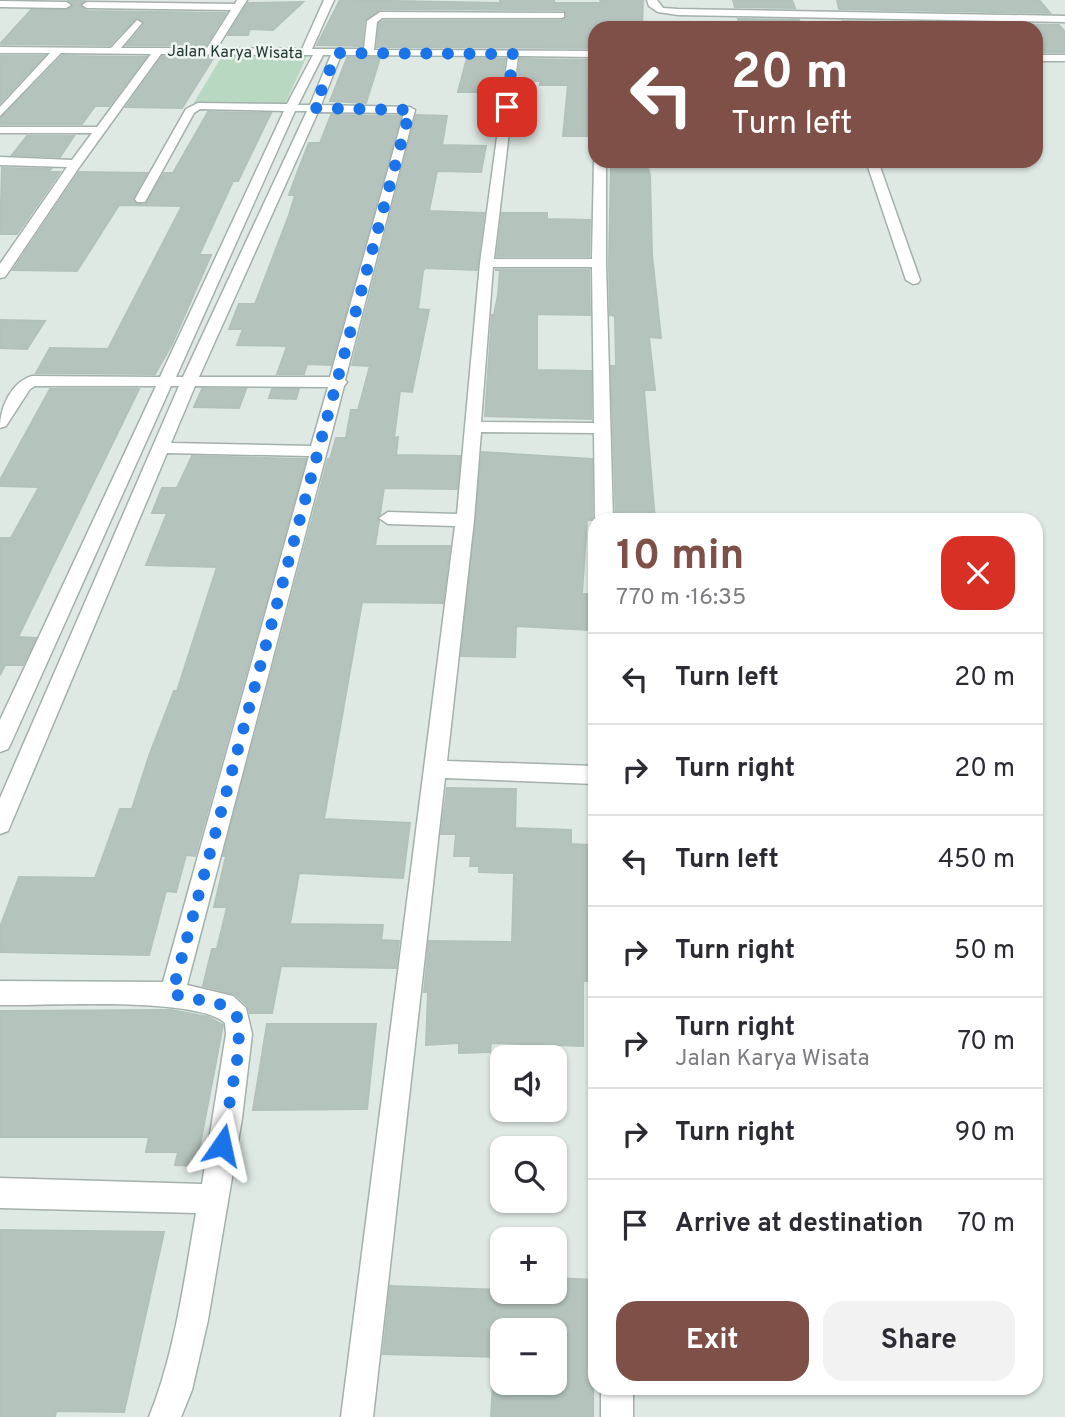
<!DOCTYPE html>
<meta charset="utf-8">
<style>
:root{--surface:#fff;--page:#f2f2f3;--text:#2b2b33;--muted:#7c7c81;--line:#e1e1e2;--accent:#7f5048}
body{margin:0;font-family:Overpass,sans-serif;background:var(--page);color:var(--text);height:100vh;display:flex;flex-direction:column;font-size:26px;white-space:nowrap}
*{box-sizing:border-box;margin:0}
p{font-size:23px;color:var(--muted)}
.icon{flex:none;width:38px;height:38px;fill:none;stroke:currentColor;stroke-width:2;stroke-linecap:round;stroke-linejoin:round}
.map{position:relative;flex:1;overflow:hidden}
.side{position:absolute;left:588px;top:513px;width:455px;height:882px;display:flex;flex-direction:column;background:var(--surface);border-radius:21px;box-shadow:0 2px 5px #0004}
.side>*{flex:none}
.guide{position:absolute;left:588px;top:21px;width:455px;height:147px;border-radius:21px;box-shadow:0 2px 5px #0004;background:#7f5048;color:#fff;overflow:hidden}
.fabs{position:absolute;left:490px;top:1045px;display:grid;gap:14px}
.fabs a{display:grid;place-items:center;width:77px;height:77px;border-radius:14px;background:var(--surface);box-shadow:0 2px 5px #0004;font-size:35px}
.pin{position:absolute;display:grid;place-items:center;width:60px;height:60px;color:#fff;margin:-30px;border-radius:14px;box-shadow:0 4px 10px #0006}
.me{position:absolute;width:77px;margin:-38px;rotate:11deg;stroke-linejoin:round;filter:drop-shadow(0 0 5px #0008)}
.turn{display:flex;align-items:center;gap:24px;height:147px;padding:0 28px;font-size:32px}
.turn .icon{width:91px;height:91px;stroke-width:2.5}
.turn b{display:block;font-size:49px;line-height:60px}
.round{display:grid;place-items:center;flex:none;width:74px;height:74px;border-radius:21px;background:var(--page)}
.summary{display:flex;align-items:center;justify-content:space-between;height:119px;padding:0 28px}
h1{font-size:42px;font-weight:700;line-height:52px;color:var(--accent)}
.primary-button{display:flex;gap:14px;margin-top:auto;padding:14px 28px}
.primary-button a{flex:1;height:80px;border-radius:21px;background:var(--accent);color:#fff;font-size:28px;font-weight:700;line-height:80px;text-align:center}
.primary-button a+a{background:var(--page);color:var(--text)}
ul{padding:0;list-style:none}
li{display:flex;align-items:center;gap:21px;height:91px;padding:0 28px;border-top:2px solid var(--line)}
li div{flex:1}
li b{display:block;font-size:26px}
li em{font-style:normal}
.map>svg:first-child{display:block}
</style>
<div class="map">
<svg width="1065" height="1417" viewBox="0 0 1065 1417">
<rect width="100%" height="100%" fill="#dfe9e4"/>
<path fill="#b9d8c1" d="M222 56H307L285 104H193Z"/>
<g fill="#b5c3bd" stroke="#b2c2bb" stroke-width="2">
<path d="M68 0H85L80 6 87 11 226 13 206 45H127L144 25 143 21 137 17 110 45 0 44 31 10H67L73 6Z"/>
<path d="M340 0 500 3V0H554V3H601L600 0H643L642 28H595V48L377 47 379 23 383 21H561L567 17 564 10 380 9 364 21 362 46 317 45Z"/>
<path d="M733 0H792L795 8 735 7Z"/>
<path d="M837 0H1039L1050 13 839 9Z"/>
<path d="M303 2 273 30 250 29 248 35H228L248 3Z"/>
<path d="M738 19 799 20 802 28H741Z"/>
<path d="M843 21 1059 25 1065 32V52H1036V28H846Z"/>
<path d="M0 56H44L0 103Z"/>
<path d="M62 56 146 57 109 106H95L82 124H0V119Z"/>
<path d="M162 57H214L182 108 126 107Z"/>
<path d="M347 58H380L366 103 330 101Z"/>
<path d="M467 58 505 59 502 81 493 80V92H458Z"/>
<path d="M520 59 590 60 593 89H587L588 136H563L568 85H540V81H518Z"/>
<path d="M208 112 271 113 238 181H233L199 255H211L171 346 155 374 36 373 50 348 108 349 182 206 119 205 77 271 13 270 79 172 147 173 133 198 135 203 145 205 164 173H173Z"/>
<path d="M331 115 401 116 331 365 307 364 304 374H277L287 346 237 345 243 329H229L239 304H255L289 215 295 195H289L299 168 309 143H320Z"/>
<path d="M416 115 447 116 442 145 486 146 481 172 437 171 429 211 484 213 477 270 425 268 423 271 418 309 429 310 412 392 400 391 394 438 398 437 396 455 460 456 457 489 384 488 380 514 377 517 379 521 375 546H450L443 603 362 602 324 819 410 823 403 878 299 873 290 924 383 925 381 940 399 941 396 968 281 966 272 1013H250L248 1006 235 994 203 986 212 949H217L227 907H214L226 856H223L328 459H330L336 438H346L351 410H358L370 366 352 365Z"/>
<path d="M27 136H74L60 157 12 155Z"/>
<path d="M611 166H647L650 175 652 255 661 338 649 337 655 390H644L655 520H616L611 366H616L615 316 610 315 609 263Z"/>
<path d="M2 168 51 169 49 172H60L17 234H0Z"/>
<path d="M502 213H547V219L590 220 589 256H497Z"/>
<path d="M495 270H589L590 315 537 314V370L591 371V419L485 416 492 315H494L498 295 500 270Z"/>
<path d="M0 320 45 321 27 349 0 348Z"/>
<path d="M50 389H139L18 637 36 638 23 665H5L0 675V538H11L39 487 0 486V480Z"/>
<path d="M202 389H246L239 408 194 407Z"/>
<path d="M272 389H299L296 399 269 398Z"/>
<path d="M482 452 592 459V520H587L582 594H592L589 630 516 626 515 657 461 656Z"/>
<path d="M192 456 306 459 195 856 186 855 176 892 166 891 149 955 0 952V927L19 877 95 878 120 809H132L149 756 174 691H177L217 567 146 565 167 513H152L162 488H177Z"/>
<path d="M447 788 516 789 515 828 571 830V844L589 845 593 981H583V1046L491 1043 490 1052 459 1053V1043L426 1045 428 992H424L429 941 512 942 514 873 479 872V866H470L471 856H454L456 834H441Z"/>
<path d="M0 1011 171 1010 208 1017 223 1025 196 1166 175 1165 178 1152H146L149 1137H0Z"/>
<path d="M267 1024H376L367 1109 253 1110Z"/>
<path d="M0 1230 164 1232 124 1412 56 1411 55 1417H0Z"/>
<path d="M555 1278 594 1280 593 1417H491L493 1382H555V1330H502V1357L383 1354 390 1286 555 1292Z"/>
</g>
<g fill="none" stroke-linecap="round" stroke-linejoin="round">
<defs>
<g id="minor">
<path d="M237 0H247L217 48 302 49 324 0H334L312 49H364L367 21 380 12 564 13V17L561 18H382L377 22 374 50 595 51V57L518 56 494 259H592L594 161H606V263L613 520H595L594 433 481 432 474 520 447 761 595 766V784L445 778 373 1417H341L455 526 388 524 379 518 388 512 457 514 480 263 508 56 341 55 321 105 410 107 415 110 345 380 347 382 344 386 187 985 233 996 246 1008 252 1034 242 1118 208 1320 192 1390 181 1417H149C175 1353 184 1281 196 1213L0 1208V1178L202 1184 226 1034 225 1023C196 996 44 1006 0 1005V981L163 982 309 456 167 453 11 824 8 831 0 834V798L179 386H171L11 743 8 749 0 752V720L156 386H35L30 389 6 426 0 428C0 408 11 382 32 376L160 377 284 111 200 109 194 113 145 202H137L135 199 186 109 198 103 287 104 313 55 161 54 80 166 5 277 0 278V264L67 167 0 165V157L72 160 92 133H0V127H97L151 54 61 53 0 116V107L50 53H0V47L111 48 137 20 142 23 121 48H207L231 10 87 8 82 5 87 2 235 4ZM323 55H331L310 105H298ZM295 111H307L183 377H176ZM318 112 404 113 330 377H199ZM493 267H592L594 423 481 422ZM195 386 328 387 311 446 171 443Z"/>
<path d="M647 0H657L663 8 678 9 1065 16V22L678 15 658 12 649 6Z"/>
<path d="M0 1 66 2 71 5 66 8 0 7Z"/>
<rect x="1036" y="55" width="29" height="6"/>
<path d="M866 161H878L920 280 918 283 913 284 906 280Z"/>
<rect x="601" y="1388" width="32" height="29"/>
</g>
</defs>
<use href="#minor" stroke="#a3b0ab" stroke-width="3"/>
<use href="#minor" fill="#fff" fill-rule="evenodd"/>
</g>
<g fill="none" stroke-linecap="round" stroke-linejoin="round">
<path stroke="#1a73e8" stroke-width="12" stroke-dasharray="0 21.6" d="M222 1145 237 1061 239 1034 237 1017 224 1005 172 994 410 110 314 108 337 53 513 54 507 107"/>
</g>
<g text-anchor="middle" stroke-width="5" stroke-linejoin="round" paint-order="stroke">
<g font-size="16" fill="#223731" stroke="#eff6f2">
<text transform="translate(235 51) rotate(1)" y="6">Jalan Karya Wisata</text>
</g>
</g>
</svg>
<div class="fabs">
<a><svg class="icon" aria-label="sound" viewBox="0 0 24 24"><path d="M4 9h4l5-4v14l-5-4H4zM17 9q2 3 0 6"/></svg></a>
<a><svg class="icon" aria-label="search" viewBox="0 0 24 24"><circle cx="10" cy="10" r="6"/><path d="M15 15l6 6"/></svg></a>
<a>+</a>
<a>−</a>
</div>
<div class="pin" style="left:507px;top:107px;background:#d93025"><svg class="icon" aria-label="arrive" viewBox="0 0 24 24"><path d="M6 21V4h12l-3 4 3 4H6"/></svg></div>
<svg class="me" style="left:222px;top:1145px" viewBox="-20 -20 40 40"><path d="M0-17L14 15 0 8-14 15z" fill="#1a73e8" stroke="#fff" stroke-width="4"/></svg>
<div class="guide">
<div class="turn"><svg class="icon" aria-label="left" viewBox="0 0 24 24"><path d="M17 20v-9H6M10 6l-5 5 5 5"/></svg><div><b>20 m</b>Turn left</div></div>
</div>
<section class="side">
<div class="summary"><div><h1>10 min</h1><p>770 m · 16:35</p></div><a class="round" style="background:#d93025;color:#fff"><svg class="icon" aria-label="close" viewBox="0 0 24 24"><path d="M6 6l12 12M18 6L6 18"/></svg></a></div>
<ul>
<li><svg class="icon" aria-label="left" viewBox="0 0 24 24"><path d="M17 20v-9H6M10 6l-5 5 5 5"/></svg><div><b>Turn left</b></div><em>20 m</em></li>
<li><svg class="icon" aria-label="right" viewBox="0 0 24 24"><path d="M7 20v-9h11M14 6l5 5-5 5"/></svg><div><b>Turn right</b></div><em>20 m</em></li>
<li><svg class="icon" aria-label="left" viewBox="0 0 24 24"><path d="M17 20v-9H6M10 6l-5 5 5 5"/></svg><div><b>Turn left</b></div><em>450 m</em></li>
<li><svg class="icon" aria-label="right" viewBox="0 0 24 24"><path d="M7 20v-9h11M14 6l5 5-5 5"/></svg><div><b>Turn right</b></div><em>50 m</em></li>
<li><svg class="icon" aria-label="right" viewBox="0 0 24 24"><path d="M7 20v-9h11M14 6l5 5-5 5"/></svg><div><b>Turn right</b><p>Jalan Karya Wisata</p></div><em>70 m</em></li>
<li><svg class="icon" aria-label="right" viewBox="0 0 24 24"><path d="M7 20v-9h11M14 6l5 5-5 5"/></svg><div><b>Turn right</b></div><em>90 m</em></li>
<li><svg class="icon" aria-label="arrive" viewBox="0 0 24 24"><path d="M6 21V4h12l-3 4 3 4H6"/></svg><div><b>Arrive at destination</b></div><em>70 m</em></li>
</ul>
<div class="primary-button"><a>Exit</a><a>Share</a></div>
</section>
</div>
